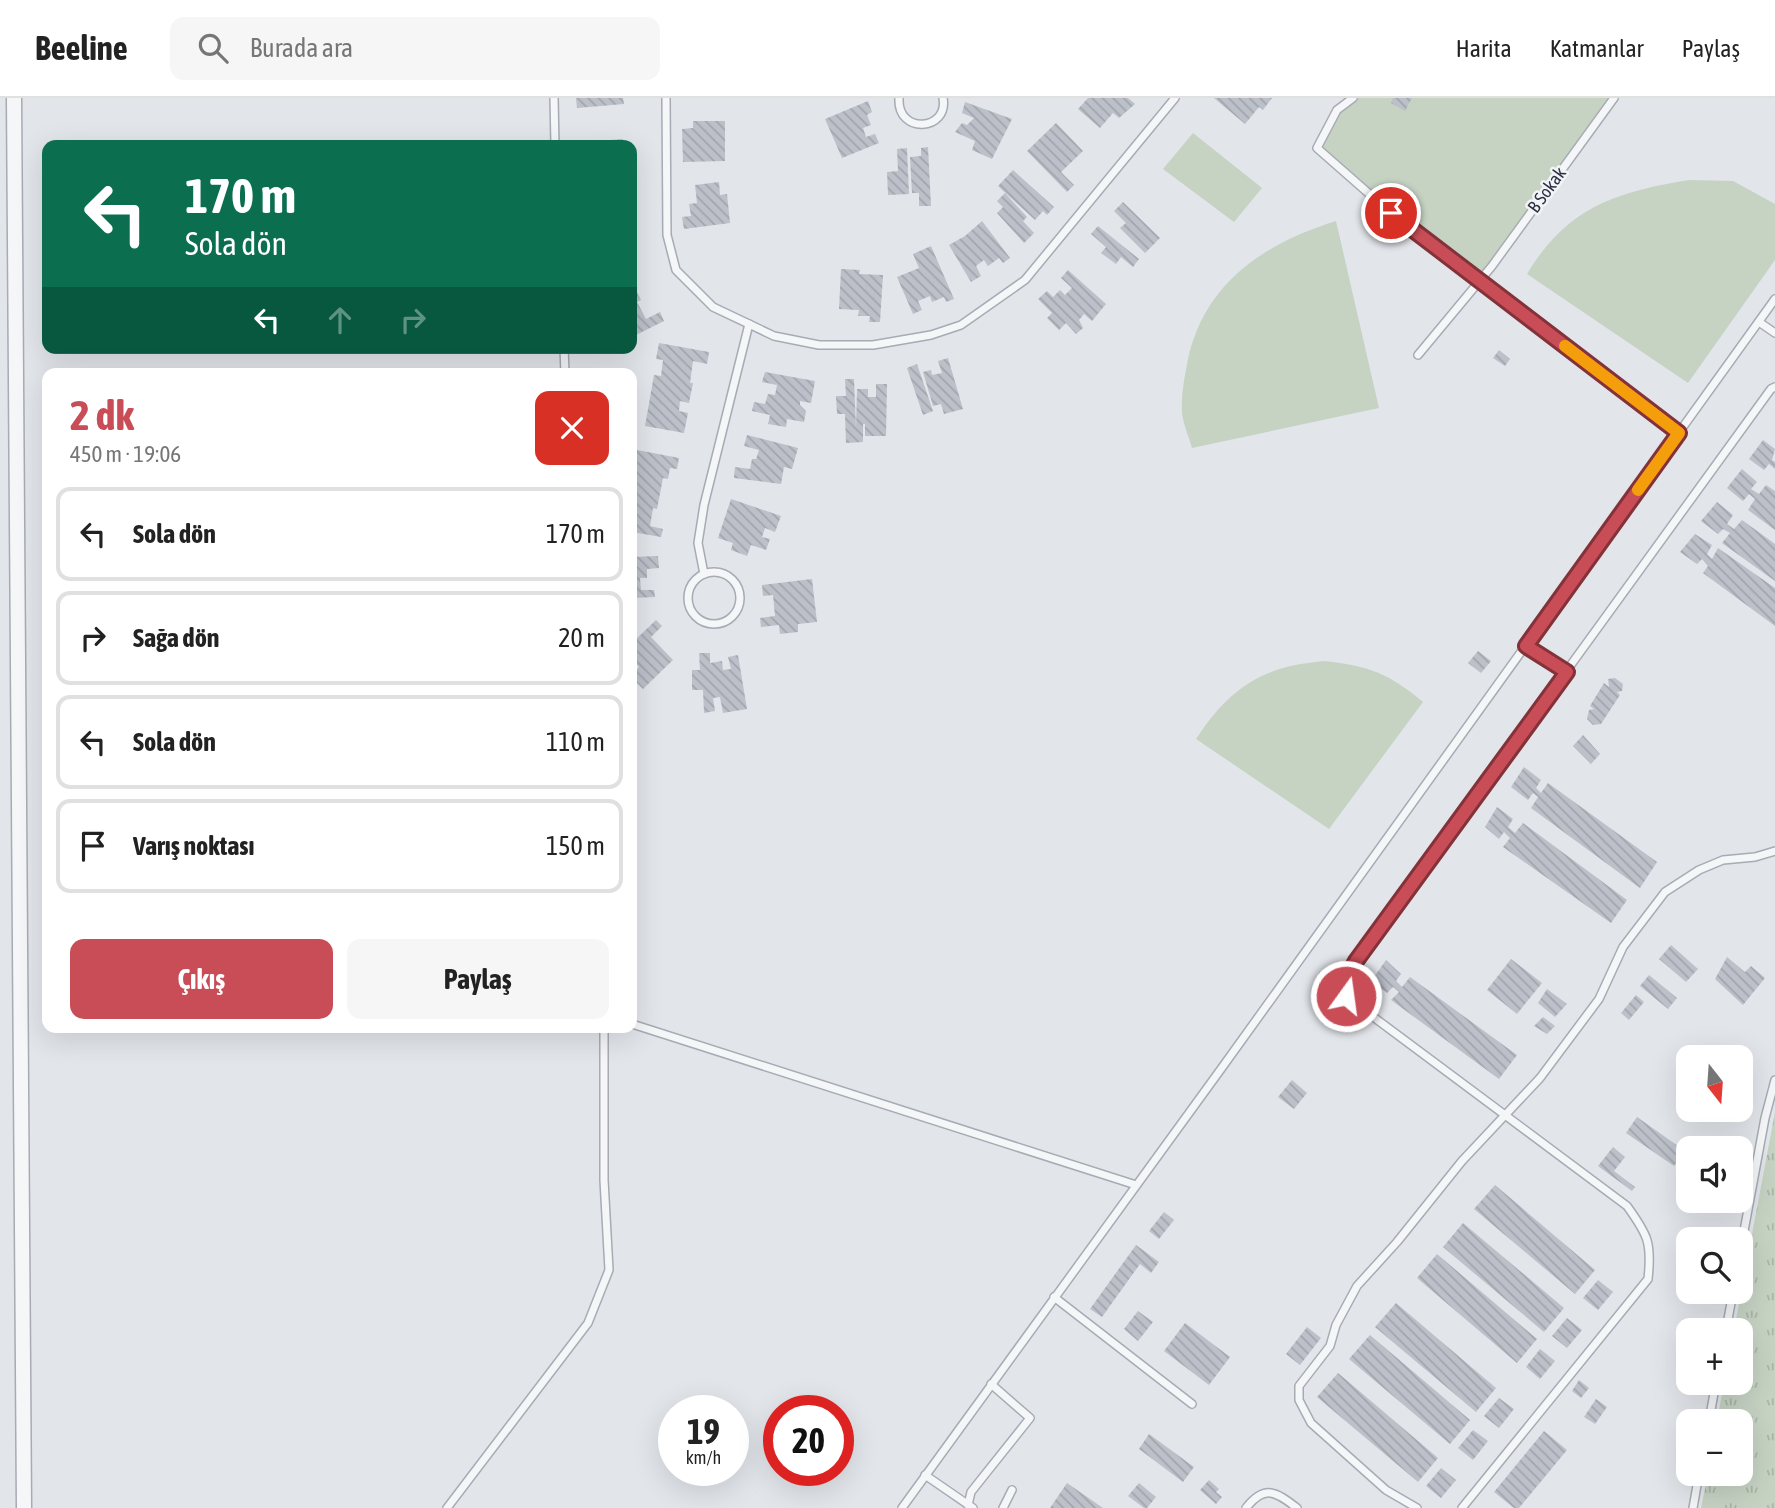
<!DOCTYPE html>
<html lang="tr">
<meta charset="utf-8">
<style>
:root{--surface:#fff;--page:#f6f6f6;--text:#222;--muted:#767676;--line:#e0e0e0;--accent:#c94d57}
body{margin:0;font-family:"Asap Condensed",sans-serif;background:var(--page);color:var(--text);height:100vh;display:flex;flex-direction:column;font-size:26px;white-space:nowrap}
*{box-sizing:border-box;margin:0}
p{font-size:23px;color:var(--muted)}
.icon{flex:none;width:38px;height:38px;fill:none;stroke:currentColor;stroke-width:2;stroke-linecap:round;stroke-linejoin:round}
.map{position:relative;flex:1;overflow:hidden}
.sheet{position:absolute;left:42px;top:270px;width:595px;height:665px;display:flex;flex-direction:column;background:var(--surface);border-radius:14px;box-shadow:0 7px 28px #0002}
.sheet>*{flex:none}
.top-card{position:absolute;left:42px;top:42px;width:595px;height:214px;border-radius:14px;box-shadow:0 7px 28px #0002;background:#0b6e4f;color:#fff;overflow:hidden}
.needle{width:46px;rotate:163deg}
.tools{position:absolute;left:1676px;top:947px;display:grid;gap:14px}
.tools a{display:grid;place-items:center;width:77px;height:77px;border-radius:14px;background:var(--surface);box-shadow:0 7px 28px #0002;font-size:35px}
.speed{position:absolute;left:658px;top:1297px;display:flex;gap:14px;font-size:35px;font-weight:700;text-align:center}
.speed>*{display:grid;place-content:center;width:91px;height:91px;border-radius:50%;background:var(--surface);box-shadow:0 7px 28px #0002;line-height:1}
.speed small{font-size:18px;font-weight:400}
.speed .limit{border:10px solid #d22;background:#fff;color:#111}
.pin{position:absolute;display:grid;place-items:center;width:60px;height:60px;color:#fff;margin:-30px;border:4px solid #fff;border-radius:50%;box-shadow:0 2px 7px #0007}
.me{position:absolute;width:77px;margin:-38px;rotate:14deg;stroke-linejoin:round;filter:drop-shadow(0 0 5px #0008)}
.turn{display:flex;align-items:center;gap:24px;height:147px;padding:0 28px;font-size:32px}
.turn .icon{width:91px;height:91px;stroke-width:2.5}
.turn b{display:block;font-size:49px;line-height:60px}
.lanes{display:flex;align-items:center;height:66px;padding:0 28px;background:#0003;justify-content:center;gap:35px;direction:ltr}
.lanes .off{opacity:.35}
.round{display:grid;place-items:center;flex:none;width:74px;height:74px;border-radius:14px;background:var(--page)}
.summary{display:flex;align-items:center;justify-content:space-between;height:119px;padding:0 28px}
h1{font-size:42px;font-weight:700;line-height:52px;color:var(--accent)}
.primary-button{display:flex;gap:14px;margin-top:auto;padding:14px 28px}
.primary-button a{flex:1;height:80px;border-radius:14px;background:var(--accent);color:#fff;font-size:28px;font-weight:700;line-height:80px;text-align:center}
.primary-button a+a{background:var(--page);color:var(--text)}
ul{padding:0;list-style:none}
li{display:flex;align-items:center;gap:21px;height:94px;margin:0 14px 10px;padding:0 14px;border:4px solid var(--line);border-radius:14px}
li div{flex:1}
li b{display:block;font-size:26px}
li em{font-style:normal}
header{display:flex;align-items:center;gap:42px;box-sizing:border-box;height:98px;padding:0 35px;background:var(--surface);border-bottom:2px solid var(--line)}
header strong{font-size:33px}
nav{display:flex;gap:38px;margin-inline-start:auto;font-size:24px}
.search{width:490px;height:63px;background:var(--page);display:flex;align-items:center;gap:18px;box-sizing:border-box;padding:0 24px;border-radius:14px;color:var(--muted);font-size:26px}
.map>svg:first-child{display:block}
</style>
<header>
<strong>Beeline</strong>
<div class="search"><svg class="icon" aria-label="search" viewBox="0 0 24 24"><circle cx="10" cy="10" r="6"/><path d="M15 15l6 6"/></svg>Burada ara</div>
<nav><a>Harita</a><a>Katmanlar</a><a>Paylaş</a></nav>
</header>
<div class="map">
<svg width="1775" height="1410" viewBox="0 0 1775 1410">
<defs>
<pattern id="grass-tufts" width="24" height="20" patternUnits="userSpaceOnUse" patternTransform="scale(1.75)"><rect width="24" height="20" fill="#c6d3c3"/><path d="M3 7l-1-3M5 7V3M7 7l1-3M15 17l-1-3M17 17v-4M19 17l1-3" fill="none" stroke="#aab6a9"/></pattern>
<pattern id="building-back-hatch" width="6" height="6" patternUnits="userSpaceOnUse" patternTransform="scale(1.75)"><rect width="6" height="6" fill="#bcc0c9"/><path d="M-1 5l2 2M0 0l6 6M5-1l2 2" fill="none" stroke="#a2a5ae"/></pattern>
</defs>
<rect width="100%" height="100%" fill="#e2e5ea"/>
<path fill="url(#grass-tufts)" d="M1775 1014V1410H1701L1708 1376H1741V1323H1717L1724 1285 1741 1284V1232H1734Z"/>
<g fill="#c6d3c3">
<path d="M1344 0H1614L1480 183 1391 115 1317 50 1320 38Z"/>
<path d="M1193 35 1262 90 1234 124 1163 71Z"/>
<path d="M1689 82 1733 83 1775 106V162L1688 285 1527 176C1567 109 1616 94 1689 82Z"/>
<path d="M1336 123 1379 310 1192 350C1189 339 1183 326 1182 314 1181 298 1184 282 1187 266 1202 187 1262 146 1336 123Z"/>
<path d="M1325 563C1369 568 1388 575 1423 604L1329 731 1196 641C1230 589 1263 568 1325 563Z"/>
</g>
<g fill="url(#building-back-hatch)">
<path d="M576 0H623L624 6 577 10Z"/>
<path d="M1088 0H1128L1135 6 1119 20 1113 15 1100 30 1078 11Z"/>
<path d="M1214 0H1272L1263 12 1259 9 1245 26Z"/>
<path d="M1393 0H1412L1405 13 1391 5Z"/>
<path d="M868 3 872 14 867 17 871 27 863 30 866 39 875 36 879 45 842 60 825 21Z"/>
<path d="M965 4 1012 21 992 61 972 52 975 43 955 34 962 25 967 27 974 20 962 15Z"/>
<path d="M693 23H725V63L683 64 682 31 693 30Z"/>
<path d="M1056 25 1083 53 1061 74 1074 87 1067 94 1027 53Z"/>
<path d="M623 41V47H581V44Z"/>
<path d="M928 49 931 108H919V95H912L910 59 921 58V50Z"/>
<path d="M907 50 909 96 888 97 887 74 898 73 897 51Z"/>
<path d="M1013 72 1054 109 1047 117 1043 113 1035 122 998 88Z"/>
<path d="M719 84 720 97 727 96 730 125 684 131 682 119 691 118 689 106 697 105 695 87Z"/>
<path d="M1005 95 1027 119 1023 123 1034 135 1024 145 997 115 1003 109 997 103Z"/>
<path d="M1123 104 1160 140 1145 155 1120 130 1126 125 1114 113Z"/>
<path d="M982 123 1010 160 1003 165 999 160 988 168 984 162 976 168 981 178 971 184 949 147 965 138Z"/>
<path d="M1098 128 1139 161 1133 169 1121 159 1116 166 1101 155 1106 149 1091 136Z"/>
<path d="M931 148 954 201 946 204 944 199 932 204 930 198 918 203 922 212 913 216 897 179 919 170 913 156Z"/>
<path d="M841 171 860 172 859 176 883 177 880 224H869L870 218H858L859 212 839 211Z"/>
<path d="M1068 172 1106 206 1092 223 1084 216 1079 222 1083 230 1076 236 1066 225 1059 232 1047 220 1052 215 1038 201 1047 193 1053 199 1060 192 1065 197 1072 190 1061 180Z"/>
<path d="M632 185 641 202 637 204 646 221 660 214 664 223 632 239Z"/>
<path d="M659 245 709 254 707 266 693 263 690 285H693L689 305 680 303 679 313 688 315 684 335 645 328 654 277 661 278 663 262 656 261Z"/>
<path d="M1499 252 1510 261 1505 268 1493 260Z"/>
<path d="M948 260 963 311 944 316 941 306 933 308 923 274 931 272 932 277 942 275 938 263Z"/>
<path d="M917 266 933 313 923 317 907 270Z"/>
<path d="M765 274 815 283 811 305 800 303V307L806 313 804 324 787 321 786 329 768 326 770 317 752 313 754 304 765 306 768 296 775 297 777 287 762 284Z"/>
<path d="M845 281H854L856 330 857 291H868V299H876V286H887L886 338H865V326H863V344L846 345 845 316H837L836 298H846Z"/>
<path d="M747 337 798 350 792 371 784 369 781 386 734 380 735 369 750 371 752 361H756L759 352 744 348Z"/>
<path d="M1763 342 1775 351 1772 362 1775 364V371L1769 366 1764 372 1749 361Z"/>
<path d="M632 351 679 360 677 371 670 370 668 381 663 380 657 411 653 410 650 428 663 431 661 439 632 434Z"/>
<path d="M1742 371 1757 384 1751 391 1759 396 1766 387 1775 393V432L1748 412 1755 401 1749 396 1743 403 1727 390Z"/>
<path d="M731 401 781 418 775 434 765 430 762 439 770 441 766 452 751 447 747 458 731 452 733 445 718 440Z"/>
<path d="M1717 404 1733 417 1727 426 1734 431 1742 422 1775 446V483L1722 445 1730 435 1723 431 1718 436 1701 423Z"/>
<path d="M1695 436 1712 447 1707 456 1712 461 1718 450 1775 490V528L1703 475 1708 468 1702 461 1697 466 1680 454Z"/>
<path d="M658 458 659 470 647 471V480H640L641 492H654L655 499 632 500V459Z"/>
<path d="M812 481 817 524 798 526V534L780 536 779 527 761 529 760 520 775 518 773 497 763 498 762 487Z"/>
<path d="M656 522 662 528 651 539 673 562 643 591 632 580V576L639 569 634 563 632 565V545Z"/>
<path d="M1478 553 1491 563 1481 575 1468 565Z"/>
<path d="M699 555H710V565L722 563 723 572 731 571 728 559 738 557 747 611 723 615 720 599 713 600 715 613 704 615 703 592H692V572H700Z"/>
<path d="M1615 580 1623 586 1622 593 1617 594 1620 597 1601 626 1593 627 1587 621 1589 612 1594 611 1590 608 1604 585 1609 589 1608 581Z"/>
<path d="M1583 637 1600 656 1591 666 1573 648Z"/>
<path d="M1524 669 1541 682 1536 690 1541 695 1548 685 1657 764 1640 790 1531 710 1538 699 1533 695 1528 702 1511 689Z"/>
<path d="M1497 709 1513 721 1508 729 1515 735 1523 725 1627 802 1611 825 1503 749 1510 740 1504 734 1499 741 1485 729Z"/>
<path d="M1671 847 1698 871 1686 884 1659 861Z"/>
<path d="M1727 859 1745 874 1751 868 1765 880 1743 907 1715 881Z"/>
<path d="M1511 861 1542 885 1517 916 1487 892Z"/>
<path d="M1386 862 1401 876 1396 883 1402 889 1410 879 1517 957 1499 981 1391 902 1399 894 1393 889 1387 895 1371 883Z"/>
<path d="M1649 877 1677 900 1668 911 1640 888Z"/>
<path d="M1547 891 1567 906 1555 919 1538 905Z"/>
<path d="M1636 897 1644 904 1629 922 1621 915Z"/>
<path d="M1543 919 1555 928 1547 936 1534 928Z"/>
<path d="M1292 982 1307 995 1294 1011 1278 999Z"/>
<path d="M1637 1019 1685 1053 1674 1068 1626 1035Z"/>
<path d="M1613 1049 1625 1059 1614 1073 1635 1089 1632 1093 1598 1068Z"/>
<path d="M1495 1087 1595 1172 1575 1196 1474 1111Z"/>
<path d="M1164 1114 1174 1122 1159 1141 1149 1133Z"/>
<path d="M1463 1125 1564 1210 1544 1234 1443 1149Z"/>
<path d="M1136 1147 1159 1164 1151 1175 1140 1166 1102 1219 1090 1211Z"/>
<path d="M1437 1156 1537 1241 1517 1265 1417 1180Z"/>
<path d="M1598 1182 1613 1194 1598 1212 1583 1200Z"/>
<path d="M1396 1205 1496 1290 1476 1314 1375 1229Z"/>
<path d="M1138 1213 1153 1224 1138 1243 1124 1231Z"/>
<path d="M1567 1220 1582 1232 1567 1250 1552 1238Z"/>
<path d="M1185 1225 1230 1259 1209 1287 1164 1253Z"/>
<path d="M1307 1229 1321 1240 1300 1267 1286 1256Z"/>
<path d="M1370 1237 1470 1322 1450 1346 1349 1261Z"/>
<path d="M1540 1251 1555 1263 1540 1281 1526 1269Z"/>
<path d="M1338 1275 1438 1360 1418 1384 1317 1299Z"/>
<path d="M1579 1282 1589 1290 1581 1300 1572 1293Z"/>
<path d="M1499 1300 1514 1311 1499 1330 1484 1318Z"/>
<path d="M1596 1301 1607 1309 1595 1326 1584 1319Z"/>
<path d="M1473 1332 1488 1343 1473 1362 1458 1350Z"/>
<path d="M1544 1333 1567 1352 1519 1410H1514L1494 1394Z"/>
<path d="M1149 1336 1194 1369 1183 1384 1139 1351Z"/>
<path d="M1441 1370 1456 1382 1441 1400 1426 1388Z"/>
<path d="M1209 1382 1219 1391 1216 1394 1222 1399 1216 1406 1200 1392Z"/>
<path d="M1067 1385 1103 1410H1050Z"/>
<path d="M1139 1385 1156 1399 1147 1410H1144L1128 1398Z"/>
</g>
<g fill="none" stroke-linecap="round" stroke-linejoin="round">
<defs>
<g id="lane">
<path d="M554 0 555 47"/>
<path d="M666 0 667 137 676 172 713 209 774 238 819 247H873L931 237 961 227 1025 182 1175 0"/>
<path d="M899 0C897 37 949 33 943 0"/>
<path d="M1353 0 1337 12 1317 50 1391 115 1680 335"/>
<path d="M1759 224 1775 235"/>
<path d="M564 250 565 275"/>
<path d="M1418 257 1492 168 1614 0"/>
<circle cx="714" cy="500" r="26"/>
<path d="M704 476 698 445 704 407 749 226"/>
<path d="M1526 548 1567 574"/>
<path d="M632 926 1136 1087"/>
<path d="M1741 1149 1765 1020 1775 982"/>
<path d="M1054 1199 1192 1306"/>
<path d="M1726 1232 1733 1194"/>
<path d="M1709 1323 1716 1284"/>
<path d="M925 1377 973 1410"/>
<path d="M968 1407 971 1394 1030 1320 991 1286"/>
<path d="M447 1410 588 1225 609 1172 604 1082V929"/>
<path d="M902 1410 1221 971 1775 201"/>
<path d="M1003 1410 1012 1392"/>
<path d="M1246 1410C1265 1386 1276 1394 1297 1410"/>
<path d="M1417 1410 1386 1392 1311 1325 1299 1302V1288L1330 1248 1336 1227 1357 1188 1397 1144 1462 1063 1540 980 1599 901 1623 849 1665 794 1699 772 1723 762 1755 759 1775 753"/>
<path d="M1462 1410 1648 1181C1652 1145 1648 1137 1627 1108L1356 906 1346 898 1343 887 1356 863 1771 291 1775 289"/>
<path d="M1693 1410 1699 1376"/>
</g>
<path id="street" d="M14 0 24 1410"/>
</defs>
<use href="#lane" stroke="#a7abb4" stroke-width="10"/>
<use href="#street" stroke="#a7abb4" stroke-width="17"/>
<use href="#lane" stroke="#f5f6f8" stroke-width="7"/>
<use href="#street" stroke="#f5f6f8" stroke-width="14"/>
</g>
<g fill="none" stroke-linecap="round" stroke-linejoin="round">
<defs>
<path id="route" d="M1346 898 1343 887 1356 863 1567 574 1526 548 1679 335 1391 115"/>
</defs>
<use href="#route" stroke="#833239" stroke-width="18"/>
<use href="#route" stroke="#c94d57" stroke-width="12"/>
<path stroke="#f59e0b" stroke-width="12" d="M1565 248 1679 335 1638 392"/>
</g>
<g text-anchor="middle" stroke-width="5" stroke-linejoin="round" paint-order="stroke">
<g font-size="18" fill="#2b3141" stroke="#f2f4f7">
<text transform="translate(1547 92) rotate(-54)" y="6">B Sokak</text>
</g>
</g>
</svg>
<div class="tools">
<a><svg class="needle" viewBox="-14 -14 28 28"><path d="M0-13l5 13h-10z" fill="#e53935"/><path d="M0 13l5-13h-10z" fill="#767676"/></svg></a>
<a><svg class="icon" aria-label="sound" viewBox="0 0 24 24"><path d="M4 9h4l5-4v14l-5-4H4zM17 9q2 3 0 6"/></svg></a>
<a><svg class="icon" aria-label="search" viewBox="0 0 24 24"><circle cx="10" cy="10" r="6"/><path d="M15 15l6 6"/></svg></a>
<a>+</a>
<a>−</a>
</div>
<div class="speed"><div>19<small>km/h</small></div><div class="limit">20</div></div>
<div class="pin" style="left:1391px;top:115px;background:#d93025"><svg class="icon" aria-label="arrive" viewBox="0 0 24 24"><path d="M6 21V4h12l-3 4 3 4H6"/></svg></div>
<svg class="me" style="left:1346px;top:898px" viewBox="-20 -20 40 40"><circle r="17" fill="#c94d57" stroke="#fff" stroke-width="3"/><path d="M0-11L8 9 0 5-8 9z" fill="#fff"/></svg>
<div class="top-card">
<div class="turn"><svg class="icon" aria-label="left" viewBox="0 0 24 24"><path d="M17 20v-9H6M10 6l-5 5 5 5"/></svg><div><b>170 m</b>Sola dön</div></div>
<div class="lanes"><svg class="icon" aria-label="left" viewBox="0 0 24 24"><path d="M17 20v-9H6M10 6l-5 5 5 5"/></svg><svg class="icon off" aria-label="ahead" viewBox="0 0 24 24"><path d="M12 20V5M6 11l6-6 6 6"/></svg><svg class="icon off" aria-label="right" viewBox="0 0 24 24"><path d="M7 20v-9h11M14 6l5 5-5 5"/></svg></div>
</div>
<section class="sheet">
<div class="summary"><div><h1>2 dk</h1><p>450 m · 19:06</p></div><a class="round" style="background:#d93025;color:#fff"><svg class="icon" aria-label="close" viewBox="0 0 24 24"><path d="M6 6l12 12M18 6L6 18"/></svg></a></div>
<ul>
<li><svg class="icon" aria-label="left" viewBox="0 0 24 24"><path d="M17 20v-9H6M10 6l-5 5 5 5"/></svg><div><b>Sola dön</b></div><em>170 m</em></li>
<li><svg class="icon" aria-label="right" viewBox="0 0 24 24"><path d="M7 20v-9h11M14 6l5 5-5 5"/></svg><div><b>Sağa dön</b></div><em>20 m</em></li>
<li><svg class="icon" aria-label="left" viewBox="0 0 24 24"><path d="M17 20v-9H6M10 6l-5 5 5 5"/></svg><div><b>Sola dön</b></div><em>110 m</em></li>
<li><svg class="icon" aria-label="arrive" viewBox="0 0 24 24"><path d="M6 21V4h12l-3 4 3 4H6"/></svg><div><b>Varış noktası</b></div><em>150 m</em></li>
</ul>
<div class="primary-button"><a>Çıkış</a><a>Paylaş</a></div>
</section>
</div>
